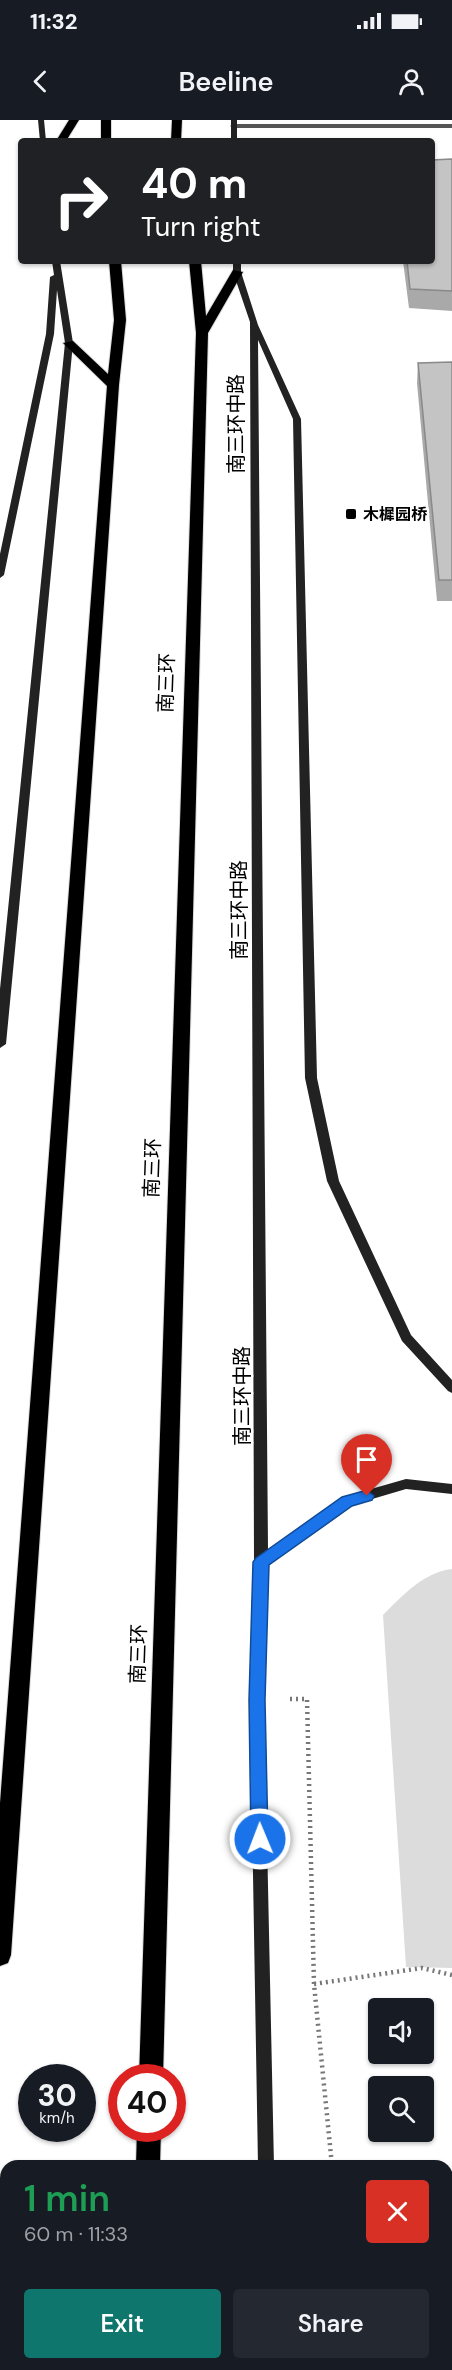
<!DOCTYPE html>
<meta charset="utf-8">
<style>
:root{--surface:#171b24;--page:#242831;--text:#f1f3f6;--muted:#9ea1a6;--accent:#0f766e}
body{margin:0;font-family:"DM Sans","Noto Sans SC",sans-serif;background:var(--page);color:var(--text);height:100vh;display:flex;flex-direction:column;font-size:22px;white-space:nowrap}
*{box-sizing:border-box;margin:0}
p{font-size:20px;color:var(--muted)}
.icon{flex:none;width:33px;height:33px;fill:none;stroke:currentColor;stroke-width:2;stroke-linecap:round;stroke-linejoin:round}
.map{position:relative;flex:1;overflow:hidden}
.panel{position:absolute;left:0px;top:2040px;width:453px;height:210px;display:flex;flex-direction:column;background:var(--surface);border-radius:18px 18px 0 0;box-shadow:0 2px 4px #0004}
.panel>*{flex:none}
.top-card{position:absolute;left:18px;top:18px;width:417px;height:126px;border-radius:6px;box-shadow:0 2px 4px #0004;background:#202124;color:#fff;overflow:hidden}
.tools{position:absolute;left:368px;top:1878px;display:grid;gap:12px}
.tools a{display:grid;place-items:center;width:66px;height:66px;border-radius:6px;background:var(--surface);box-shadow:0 2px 4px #0004;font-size:30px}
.speed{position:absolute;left:18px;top:1944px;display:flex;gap:12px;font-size:30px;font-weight:700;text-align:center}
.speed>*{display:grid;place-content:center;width:78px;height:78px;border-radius:50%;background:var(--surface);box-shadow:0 2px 4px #0004;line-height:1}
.speed small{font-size:15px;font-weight:400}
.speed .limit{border:9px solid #d22;background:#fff;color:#111}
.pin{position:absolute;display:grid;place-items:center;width:51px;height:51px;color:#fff;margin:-62px -26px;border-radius:50% 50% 50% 0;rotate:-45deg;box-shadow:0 0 6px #0007}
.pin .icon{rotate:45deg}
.me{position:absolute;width:66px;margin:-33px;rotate:359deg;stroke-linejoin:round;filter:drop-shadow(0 0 4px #0008)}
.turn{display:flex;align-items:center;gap:21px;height:126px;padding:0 24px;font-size:27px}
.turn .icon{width:78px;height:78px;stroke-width:2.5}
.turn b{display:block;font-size:42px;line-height:51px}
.round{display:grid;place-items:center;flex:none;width:63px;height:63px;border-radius:6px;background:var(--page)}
.head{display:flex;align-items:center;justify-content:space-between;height:102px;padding:0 24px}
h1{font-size:36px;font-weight:600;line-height:45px;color:#1e9e55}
.button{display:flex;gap:12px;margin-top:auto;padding:12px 24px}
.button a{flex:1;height:69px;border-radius:6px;background:var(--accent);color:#fff;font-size:24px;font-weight:600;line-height:69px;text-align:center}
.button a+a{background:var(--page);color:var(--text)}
.status{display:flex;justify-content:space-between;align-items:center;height:42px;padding:0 30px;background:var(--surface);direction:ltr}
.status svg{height:16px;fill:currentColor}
header{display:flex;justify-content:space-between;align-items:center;height:78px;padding:0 24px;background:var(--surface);font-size:27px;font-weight:600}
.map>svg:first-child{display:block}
</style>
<div class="status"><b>11:32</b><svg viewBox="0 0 49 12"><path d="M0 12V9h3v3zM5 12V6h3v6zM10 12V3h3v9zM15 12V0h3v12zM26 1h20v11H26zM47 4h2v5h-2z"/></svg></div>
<header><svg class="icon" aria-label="back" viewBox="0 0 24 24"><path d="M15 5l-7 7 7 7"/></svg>Beeline<svg class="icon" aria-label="person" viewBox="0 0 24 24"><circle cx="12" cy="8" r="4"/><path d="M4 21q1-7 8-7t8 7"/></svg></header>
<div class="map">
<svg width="452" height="2250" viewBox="0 0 452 2250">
<rect width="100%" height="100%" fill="#fff"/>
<path fill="#dcdcdc" d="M452 1449V1848L406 1847 383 1495C402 1476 424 1452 452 1449Z"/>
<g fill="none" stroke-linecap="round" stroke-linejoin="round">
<defs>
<g id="highway">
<path d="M69 0H79L66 21H56Z"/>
<rect x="101" y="0" width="10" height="21"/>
<path d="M172 0H182L181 21H171Z"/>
<path d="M109 141H121L126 200 119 265 11 1835 8 1843 0 1846V1683L107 266 63 223 73 221 108 254 114 200Z"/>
<path d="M189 141H201L206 196 233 150 243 152 208 213 163 1958H139L196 213Z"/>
<path d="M137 2008H161L160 2046H136Z"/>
<path d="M447 2229H452V2250H437L435 2244H447Z"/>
<path d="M130 2244H156L155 2250H129Z"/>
</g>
</defs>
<use href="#highway" stroke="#dbdbdb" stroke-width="2"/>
<g stroke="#777" stroke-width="4.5" stroke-dasharray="2 4" stroke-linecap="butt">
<path d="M290 1579H307L314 1864 332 2046"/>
<path d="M314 1864 422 1848 452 1855"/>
</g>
<path fill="#555" fill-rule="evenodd" d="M452 4V8H233L230 6 233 4Z"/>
<g fill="#222" fill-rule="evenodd">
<path d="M38 0H44L46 21H40Z"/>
<rect x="231" y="0" width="6" height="21"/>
<path d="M52 141H60L73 223 6 924 0 928V869L65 223 57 170 54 214 4 455 0 458V434L46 214 50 157 54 155Z"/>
<path d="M233 141H241V152L258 205 301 299 317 958 339 1061 411 1215 452 1260V1273L448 1271 402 1221 327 1061 305 958 293 299 258 220 268 1430 343 1377 406 1359 452 1364V1374L406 1369 352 1385 268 1445 264 1579 274 2046H258L250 1579 254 1442 250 202 233 152Z"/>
<rect x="447" y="2097" width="5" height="16"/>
<rect x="0" y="2115" width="6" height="16"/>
<rect x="259" y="2244" width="18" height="6"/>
</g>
<use href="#highway" fill="#000" fill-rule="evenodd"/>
<defs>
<path id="highway-bridge" d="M294 2250 413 2244"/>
</defs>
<use href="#highway-bridge" stroke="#dbdbdb" stroke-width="26" stroke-linecap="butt"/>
<use href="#highway-bridge" stroke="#000" stroke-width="23"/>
</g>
<g fill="#a9a9a9">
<path d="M452 39V191L409 188 403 141H432Z"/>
<path d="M452 242V481H437L417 263 418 243Z"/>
</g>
<g fill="#c4c4c4" stroke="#898989" stroke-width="1.5">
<path d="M452 39V171L410 169 407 141H432V40Z"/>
<path d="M452 242V460H439L418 243Z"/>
</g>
<path fill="#1a73e8" stroke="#114b97" stroke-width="1.5" d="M367 1370 374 1376 372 1380 352 1386 269 1445 265 1580 268 1719 266 1725 260 1727 254 1725 251 1719 249 1580 253 1442 256 1438 342 1377Z"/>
<rect fill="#000" stroke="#fff" stroke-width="2" x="345" y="388" width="12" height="12" rx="3"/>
<g text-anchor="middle" stroke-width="4.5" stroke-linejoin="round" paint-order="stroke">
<g font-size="16" font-weight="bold" fill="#000" stroke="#fff" text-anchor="start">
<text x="363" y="400">木樨园桥</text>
</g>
<g font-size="20" fill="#000" stroke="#fff">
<text transform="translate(236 304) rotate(-90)" y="7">南三环中路</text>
<text transform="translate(166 563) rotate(-88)" y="7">南三环</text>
<text transform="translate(239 790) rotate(-90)" y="7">南三环中路</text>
<text transform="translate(152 1048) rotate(-88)" y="7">南三环</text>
<text transform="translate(242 1276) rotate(-90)" y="7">南三环中路</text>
<text transform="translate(138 1534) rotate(-88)" y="7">南三环</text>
</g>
</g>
</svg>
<div class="tools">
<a><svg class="icon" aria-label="sound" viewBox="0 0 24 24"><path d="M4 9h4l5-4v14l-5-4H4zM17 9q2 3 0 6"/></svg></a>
<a><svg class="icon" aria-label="search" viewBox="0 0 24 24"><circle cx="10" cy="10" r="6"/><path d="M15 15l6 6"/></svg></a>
</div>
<div class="speed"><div>30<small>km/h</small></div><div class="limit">40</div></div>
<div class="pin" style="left:367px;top:1376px;background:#d93025"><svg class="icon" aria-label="arrive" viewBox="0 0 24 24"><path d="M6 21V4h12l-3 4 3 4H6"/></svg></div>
<svg class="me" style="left:260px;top:1719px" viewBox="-20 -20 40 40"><circle r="17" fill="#1a73e8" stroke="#fff" stroke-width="3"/><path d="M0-11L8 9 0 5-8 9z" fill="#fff"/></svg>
<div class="top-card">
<div class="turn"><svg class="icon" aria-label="right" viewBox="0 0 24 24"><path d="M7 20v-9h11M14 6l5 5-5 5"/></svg><div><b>40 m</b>Turn right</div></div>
</div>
<section class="panel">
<div class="head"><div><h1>1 min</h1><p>60 m · 11:33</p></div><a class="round" style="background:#d93025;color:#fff"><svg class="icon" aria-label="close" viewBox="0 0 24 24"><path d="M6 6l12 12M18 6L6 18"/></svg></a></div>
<div class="button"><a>Exit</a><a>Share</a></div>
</section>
</div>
